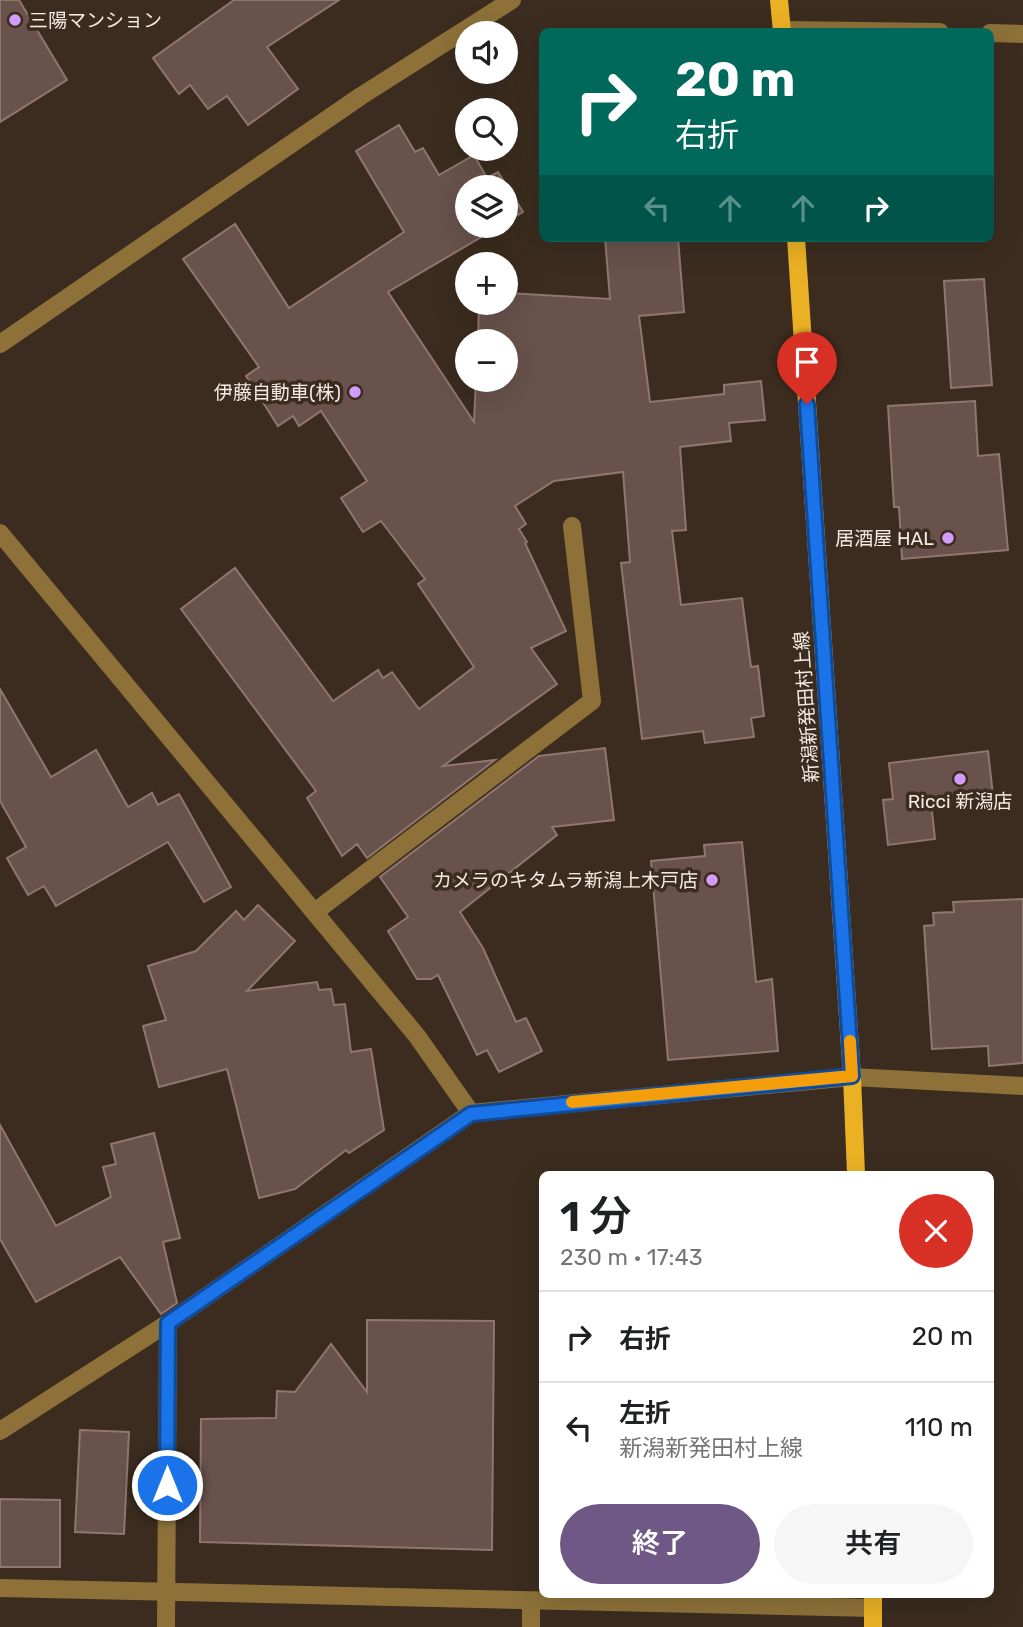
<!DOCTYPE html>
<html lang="ja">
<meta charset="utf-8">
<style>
:root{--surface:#fff;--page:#f6f6f6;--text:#202124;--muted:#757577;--line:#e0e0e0;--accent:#705886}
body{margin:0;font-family:Rubik,"Noto Sans JP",sans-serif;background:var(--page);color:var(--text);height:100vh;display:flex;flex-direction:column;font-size:26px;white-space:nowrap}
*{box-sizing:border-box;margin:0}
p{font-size:23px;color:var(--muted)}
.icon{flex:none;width:38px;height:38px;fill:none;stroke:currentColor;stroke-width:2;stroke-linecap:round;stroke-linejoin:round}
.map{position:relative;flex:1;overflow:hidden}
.side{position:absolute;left:539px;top:1171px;width:455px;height:427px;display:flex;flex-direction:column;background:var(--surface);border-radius:10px;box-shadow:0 7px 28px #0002}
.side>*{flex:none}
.hud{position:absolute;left:539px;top:28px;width:455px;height:214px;border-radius:10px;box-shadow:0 7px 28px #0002;background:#00695c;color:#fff;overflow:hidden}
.buttons{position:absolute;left:455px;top:21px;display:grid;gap:14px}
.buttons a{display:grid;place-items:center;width:63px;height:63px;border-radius:50%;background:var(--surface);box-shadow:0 7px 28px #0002;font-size:35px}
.pin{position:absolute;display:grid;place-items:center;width:60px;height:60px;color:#fff;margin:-72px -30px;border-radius:50% 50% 50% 0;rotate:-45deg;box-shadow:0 0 7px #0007}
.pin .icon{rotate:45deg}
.me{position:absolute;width:77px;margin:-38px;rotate:0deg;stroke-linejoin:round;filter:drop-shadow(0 0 5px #0008)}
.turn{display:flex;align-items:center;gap:24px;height:147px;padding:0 21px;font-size:32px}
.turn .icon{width:91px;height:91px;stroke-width:2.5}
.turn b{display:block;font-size:49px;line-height:60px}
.lanes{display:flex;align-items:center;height:66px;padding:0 21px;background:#0003;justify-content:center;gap:35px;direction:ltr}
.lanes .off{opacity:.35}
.round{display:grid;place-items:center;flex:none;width:74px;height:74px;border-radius:37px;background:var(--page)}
.head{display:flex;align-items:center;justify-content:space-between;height:119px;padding:0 21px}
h1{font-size:42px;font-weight:600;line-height:52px}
.button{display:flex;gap:14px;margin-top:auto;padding:14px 21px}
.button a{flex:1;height:80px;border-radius:42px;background:var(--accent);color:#fff;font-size:28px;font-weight:600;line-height:80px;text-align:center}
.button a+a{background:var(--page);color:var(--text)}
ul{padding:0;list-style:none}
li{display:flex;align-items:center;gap:21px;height:91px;padding:0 21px;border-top:2px solid var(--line)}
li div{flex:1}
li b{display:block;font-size:26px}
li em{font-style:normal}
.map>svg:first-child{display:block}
</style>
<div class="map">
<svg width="1023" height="1627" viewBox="0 0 1023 1627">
<rect width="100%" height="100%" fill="#3b2c1f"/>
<g fill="#68524b" stroke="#8f776f" stroke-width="2">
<path d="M0 0H19L67 80 0 122Z"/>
<path d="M234 0H339L267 47 298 89 248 125 227 96 208 109 190 85 179 94 153 58Z"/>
<path d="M399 125 415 152 423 148 439 175 474 155 487 178 498 172 523 212 506 222V187H467V226H500L388 292 474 422 476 380H506V341H478L479 303H506V293L610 299 605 238H678L684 312 639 316 650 402 724 394V385L761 381 765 420 729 423 731 441 680 447 686 530 672 531 681 605 742 598 751 667 758 666 764 716 751 718 754 737 705 743 703 731 642 739 621 563 630 562 623 472 554 481 515 506 526 524 519 529 527 542 525 543 566 631 531 648 557 684 443 766 495 760 367 858 357 844 342 856 307 798 316 791 181 609 235 568 333 701 378 670 383 678 392 672 419 709 474 667 418 584 425 579 381 521 363 532 341 498 367 481 321 411 299 426 293 416 278 426 246 376 259 367 183 259 235 224 289 308 404 232 356 151Z"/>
<path d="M984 279 992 385 951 388 944 281Z"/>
<path d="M975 401 978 456 999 454 1008 550 902 559 899 507H894L888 406Z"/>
<path d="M0 689 51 777 96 750 128 807 152 793 158 805 179 794 231 887 204 902 168 842 56 906 44 886 28 895 7 858 26 847 0 801Z"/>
<path d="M605 748 614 820 552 827 557 835 460 912 483 948 516 1022 526 1018 542 1051 499 1072 487 1050 477 1055 438 975 431 979H417L388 931 408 917 380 877 539 756Z"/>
<path d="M988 751 993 795 931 802 935 839 888 845 883 800 893 799 889 763Z"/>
<path d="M742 842 756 982 772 979 778 1051 668 1060 651 861 705 856 704 845Z"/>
<path d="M1023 899V1063L989 1066 988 1046 932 1049 924 926 934 925 933 913 954 912 953 902Z"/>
<path d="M258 905 295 941 247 991 317 982 319 990 331 989 334 1005 345 1004 351 1052 371 1049 384 1130 349 1153 346 1150 295 1189 259 1198 227 1069 159 1087 143 1026 166 1020 148 966 196 951 236 911 244 920Z"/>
<path d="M0 1125 56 1226 111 1197 103 1167 116 1164 111 1144 154 1133 180 1238 163 1242 177 1303 161 1314 120 1257 36 1302 0 1239Z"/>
<path d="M367 1320 494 1321 492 1550 200 1542 201 1419 276 1418 277 1391 295 1392 331 1344 367 1392Z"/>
<path d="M80 1430 129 1432 124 1534 75 1532Z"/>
<path d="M0 1499 60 1500V1567H0Z"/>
</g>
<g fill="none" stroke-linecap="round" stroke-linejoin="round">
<g stroke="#8d7139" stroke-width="18">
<path d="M782 30 940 32"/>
<path d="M990 33 1023 34"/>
<path d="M0 344 361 96 512 0"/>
<path d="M0 533 417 1036 471 1113"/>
<path d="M316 911 592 701 572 526"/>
<path d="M0 1431 168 1323 471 1113 852 1077 1023 1086"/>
<path d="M0 1588 873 1608"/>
<path d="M531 1602V1627"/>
<path d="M166 1627 168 1323"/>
</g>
<g stroke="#ebb125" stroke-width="18">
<path d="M779 0 782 32"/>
<path d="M796 238 852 1077 856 1174"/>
<path d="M873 1594V1627"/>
</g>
</g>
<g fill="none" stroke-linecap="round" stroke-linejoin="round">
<defs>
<path id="route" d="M167 1485 168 1323 471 1114 852 1076 807 404"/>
</defs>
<use href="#route" stroke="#114b97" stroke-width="18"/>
<use href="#route" stroke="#1a73e8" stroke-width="12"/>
<path stroke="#f59e0b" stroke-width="12" d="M572 1102 852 1076 850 1041"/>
</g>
<g fill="#d29cfd" stroke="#3b2c1f" stroke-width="2.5">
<circle cx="15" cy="20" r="7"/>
<circle cx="355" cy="392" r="7"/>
<circle cx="948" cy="538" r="7"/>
<circle cx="960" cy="779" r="7"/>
<circle cx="712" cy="880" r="7"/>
</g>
<g text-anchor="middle" stroke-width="7" stroke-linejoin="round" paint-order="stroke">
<g font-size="19" fill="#f5ebe2" stroke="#3b2c1f" text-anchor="end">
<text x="29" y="27" text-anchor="start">三陽マンション</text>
<text x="341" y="399">伊藤自動車(株)</text>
<text x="934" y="545">居酒屋 HAL</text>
<text x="960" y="808" text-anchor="middle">Ricci 新潟店</text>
<text x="698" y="887">カメラのキタムラ新潟上木戸店</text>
</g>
<g font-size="19" fill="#f5ebe2" stroke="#3b2c1f">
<text transform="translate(806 707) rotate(-94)" y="7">新潟新発田村上線</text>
</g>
</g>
</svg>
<div class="buttons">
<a><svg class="icon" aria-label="sound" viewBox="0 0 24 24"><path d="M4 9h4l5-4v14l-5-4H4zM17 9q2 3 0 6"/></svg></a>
<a><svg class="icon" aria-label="search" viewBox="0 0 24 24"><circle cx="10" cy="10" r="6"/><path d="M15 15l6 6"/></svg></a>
<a><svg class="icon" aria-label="layers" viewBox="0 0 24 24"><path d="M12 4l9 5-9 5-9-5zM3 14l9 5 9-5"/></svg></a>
<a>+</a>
<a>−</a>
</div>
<div class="pin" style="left:807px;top:404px;background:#d93025"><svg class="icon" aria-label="arrive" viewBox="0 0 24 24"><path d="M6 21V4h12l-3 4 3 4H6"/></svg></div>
<svg class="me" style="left:167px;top:1485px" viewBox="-20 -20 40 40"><circle r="17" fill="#1a73e8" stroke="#fff" stroke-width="3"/><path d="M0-11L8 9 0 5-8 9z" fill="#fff"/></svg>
<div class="hud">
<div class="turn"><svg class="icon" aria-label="right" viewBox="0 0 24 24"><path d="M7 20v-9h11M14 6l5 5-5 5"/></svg><div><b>20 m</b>右折</div></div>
<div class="lanes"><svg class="icon off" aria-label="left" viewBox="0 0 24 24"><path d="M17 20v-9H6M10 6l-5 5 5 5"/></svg><svg class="icon off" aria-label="ahead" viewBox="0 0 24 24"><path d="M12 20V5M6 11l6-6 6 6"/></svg><svg class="icon off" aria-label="ahead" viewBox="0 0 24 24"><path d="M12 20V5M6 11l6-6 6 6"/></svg><svg class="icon" aria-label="right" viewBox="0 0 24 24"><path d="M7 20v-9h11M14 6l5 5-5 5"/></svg></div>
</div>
<section class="side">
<div class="head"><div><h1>1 分</h1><p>230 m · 17:43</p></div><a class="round" style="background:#d93025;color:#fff"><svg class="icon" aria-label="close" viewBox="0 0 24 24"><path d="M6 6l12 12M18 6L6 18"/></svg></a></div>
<ul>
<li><svg class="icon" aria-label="right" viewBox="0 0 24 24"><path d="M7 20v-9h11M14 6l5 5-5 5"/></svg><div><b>右折</b></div><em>20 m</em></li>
<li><svg class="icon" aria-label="left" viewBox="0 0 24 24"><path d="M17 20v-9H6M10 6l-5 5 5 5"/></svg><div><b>左折</b><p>新潟新発田村上線</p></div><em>110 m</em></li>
</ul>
<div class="button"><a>終了</a><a>共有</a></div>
</section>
</div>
